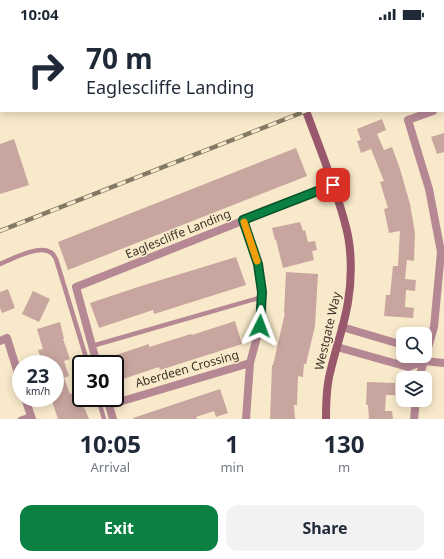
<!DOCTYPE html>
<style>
:root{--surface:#fff;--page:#f2f2f3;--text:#1f2937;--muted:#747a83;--accent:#0b8043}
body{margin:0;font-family:"Noto Sans",sans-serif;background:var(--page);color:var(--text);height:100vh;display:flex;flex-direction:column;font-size:15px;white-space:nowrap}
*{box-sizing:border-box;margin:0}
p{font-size:13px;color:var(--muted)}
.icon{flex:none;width:22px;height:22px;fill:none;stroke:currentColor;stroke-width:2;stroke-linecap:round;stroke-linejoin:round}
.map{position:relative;height:391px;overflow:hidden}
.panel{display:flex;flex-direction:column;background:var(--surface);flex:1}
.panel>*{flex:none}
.top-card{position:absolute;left:0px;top:0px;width:444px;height:84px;box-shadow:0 2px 10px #0003;background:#fff;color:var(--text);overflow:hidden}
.fabs{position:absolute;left:396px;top:299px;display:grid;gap:8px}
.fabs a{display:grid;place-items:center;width:36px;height:36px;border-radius:8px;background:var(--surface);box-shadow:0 2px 10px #0003;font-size:20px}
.speed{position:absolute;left:12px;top:327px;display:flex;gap:8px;font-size:20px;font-weight:700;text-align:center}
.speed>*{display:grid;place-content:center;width:52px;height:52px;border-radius:50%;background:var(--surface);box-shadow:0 2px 10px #0003;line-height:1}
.speed small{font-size:10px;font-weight:400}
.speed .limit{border:2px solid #111;border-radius:6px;background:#fff;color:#111}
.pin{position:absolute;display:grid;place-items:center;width:34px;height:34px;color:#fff;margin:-17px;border-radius:8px;box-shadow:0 2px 6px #0006}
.me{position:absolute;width:44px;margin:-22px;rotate:3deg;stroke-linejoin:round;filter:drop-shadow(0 0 3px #0008)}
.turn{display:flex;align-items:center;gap:14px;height:84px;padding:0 20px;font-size:18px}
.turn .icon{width:52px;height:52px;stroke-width:2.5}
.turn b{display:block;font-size:28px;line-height:34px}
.eta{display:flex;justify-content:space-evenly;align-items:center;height:68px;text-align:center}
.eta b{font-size:24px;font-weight:700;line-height:28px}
.button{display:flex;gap:8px;margin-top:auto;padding:8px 20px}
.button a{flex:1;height:46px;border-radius:12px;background:var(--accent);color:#fff;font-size:16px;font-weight:700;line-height:46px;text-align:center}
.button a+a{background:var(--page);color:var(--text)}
.status{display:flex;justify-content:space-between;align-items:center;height:28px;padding:0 20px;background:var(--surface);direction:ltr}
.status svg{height:11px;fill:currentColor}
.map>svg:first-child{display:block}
</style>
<div class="status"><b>10:04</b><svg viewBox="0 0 49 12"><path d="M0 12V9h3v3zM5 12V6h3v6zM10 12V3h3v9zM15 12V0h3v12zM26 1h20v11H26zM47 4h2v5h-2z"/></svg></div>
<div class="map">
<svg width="444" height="391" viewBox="0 0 444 391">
<rect width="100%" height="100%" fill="#f8e9ca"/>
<g fill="#c9a59f">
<path d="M382 91 386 102 377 106 384 122 392 119 400 141 410 176 415 205 414 233 407 232 405 251 416 252 415 263 406 262 405 279 414 280 413 290 384 288 386 267H390L393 238H398L400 203 389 205 384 181 388 180 380 154 384 153 371 121 361 125 357 113 361 112 357 101Z"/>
<path d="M444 105V124L437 126 431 109Z"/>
<path d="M14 111 29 157 0 166V116Z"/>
<path d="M296 120 307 148 68 242 58 214Z"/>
<path d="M300 194 303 203 305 202 308 214 315 213 317 222 312 223 314 232 283 240 276 212H275L272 200Z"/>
<path d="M236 229 246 257 154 286 153 282 99 300 90 275 141 258Z"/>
<path d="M286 244 318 246 315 298 306 336H304L303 349 298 348 297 377H294L295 391H270L272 337H273L285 285H284Z"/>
<path d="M8 261 15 280 2 285 0 280V264Z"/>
<path d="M33 263 50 271 39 294 22 286Z"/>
<path d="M235 293 242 316 160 342 159 339 123 351 122 348 117 349 115 343V336H113L110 329 149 316V319L191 306 192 307Z"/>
<path d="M60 294 64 311H63L70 331 64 333 69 348 64 350 70 366 78 363 84 381H85L89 391H58L51 370H55V336H43L38 322 43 321 37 301Z"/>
<path d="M367 354 395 355V367H386L385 383H392L393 391H369L368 377H366Z"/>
<path d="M220 361 228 385 216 389 214 383 196 389 197 391H133V390Z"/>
</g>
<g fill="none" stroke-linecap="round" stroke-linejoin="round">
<g stroke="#b68894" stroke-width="4.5">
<path d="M0 236C12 231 38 217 50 224 53 225 54 228 56 231L88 336"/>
<path d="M92 318 262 269"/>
<path d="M98 370 104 391"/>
<path d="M20 391 31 387"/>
</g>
<g stroke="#b68894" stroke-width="8">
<path d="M443 79H444"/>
<path d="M243 192 258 236 262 264 260 298 250 335 246 391"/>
<path d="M342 299 403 317"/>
<path d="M0 313 7 310 21 355"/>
<path d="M337 319 408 339 424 333 444 335"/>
<path d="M97 336 76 259 333 157"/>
<path d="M419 350 434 299 441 224 429 161 408 92 433 83"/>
<path d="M25 370 32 391"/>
<path d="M107 370 113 391"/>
<path d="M109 377 250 335"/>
<path d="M414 391 416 372"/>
</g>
<g stroke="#99586b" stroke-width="8">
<path d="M272 0V1"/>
<path d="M306 83C320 121 336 159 346 199 352 221 352 251 348 274 344 299 335 322 330 345 326 360 326 376 326 391"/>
</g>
<defs>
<g id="rail">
<path d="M443 32 444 31"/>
<path d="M0 203 306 83"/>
</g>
</defs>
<use href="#rail" stroke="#837a66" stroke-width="4.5"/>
<use href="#rail" stroke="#f8e9ca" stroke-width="3" stroke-dasharray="9" stroke-linecap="butt"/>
</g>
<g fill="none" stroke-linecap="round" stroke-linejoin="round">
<defs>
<path id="route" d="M260 298 262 264 258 236 243 192 333 157"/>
</defs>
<use href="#route" stroke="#07532c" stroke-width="10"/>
<use href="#route" stroke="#0b8043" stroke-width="7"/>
<path stroke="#f59e0b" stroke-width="7" d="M244 194 257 233"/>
</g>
<g text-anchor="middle" stroke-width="3" stroke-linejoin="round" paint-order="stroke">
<g font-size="12" fill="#3a3428" stroke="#f8e9ca">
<text transform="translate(178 206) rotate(-22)" y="4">Eaglescliffe Landing</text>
<text transform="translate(328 303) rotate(-77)" y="4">Westgate Way</text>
<text transform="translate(187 341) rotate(-16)" y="4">Aberdeen Crossing</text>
</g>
</g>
</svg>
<div class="fabs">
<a><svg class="icon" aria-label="search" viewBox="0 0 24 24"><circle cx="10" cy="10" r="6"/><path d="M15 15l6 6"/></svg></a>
<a><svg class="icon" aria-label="layers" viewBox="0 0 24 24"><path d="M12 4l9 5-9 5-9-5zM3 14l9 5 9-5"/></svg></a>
</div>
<div class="speed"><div>23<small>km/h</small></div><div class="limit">30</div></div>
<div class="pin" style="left:333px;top:157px;background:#d93025"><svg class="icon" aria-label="arrive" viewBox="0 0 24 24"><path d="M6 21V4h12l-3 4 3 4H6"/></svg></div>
<svg class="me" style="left:260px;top:298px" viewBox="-20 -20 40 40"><path d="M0-17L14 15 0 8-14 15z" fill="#0b8043" stroke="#fff" stroke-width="4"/></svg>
<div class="top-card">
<div class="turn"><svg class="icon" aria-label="right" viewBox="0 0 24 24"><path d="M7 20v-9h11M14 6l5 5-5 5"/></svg><div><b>70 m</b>Eaglescliffe Landing</div></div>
</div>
</div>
<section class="panel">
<div class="eta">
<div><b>10:05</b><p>Arrival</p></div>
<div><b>1</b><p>min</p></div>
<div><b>130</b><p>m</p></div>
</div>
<div class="button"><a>Exit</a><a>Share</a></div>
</section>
